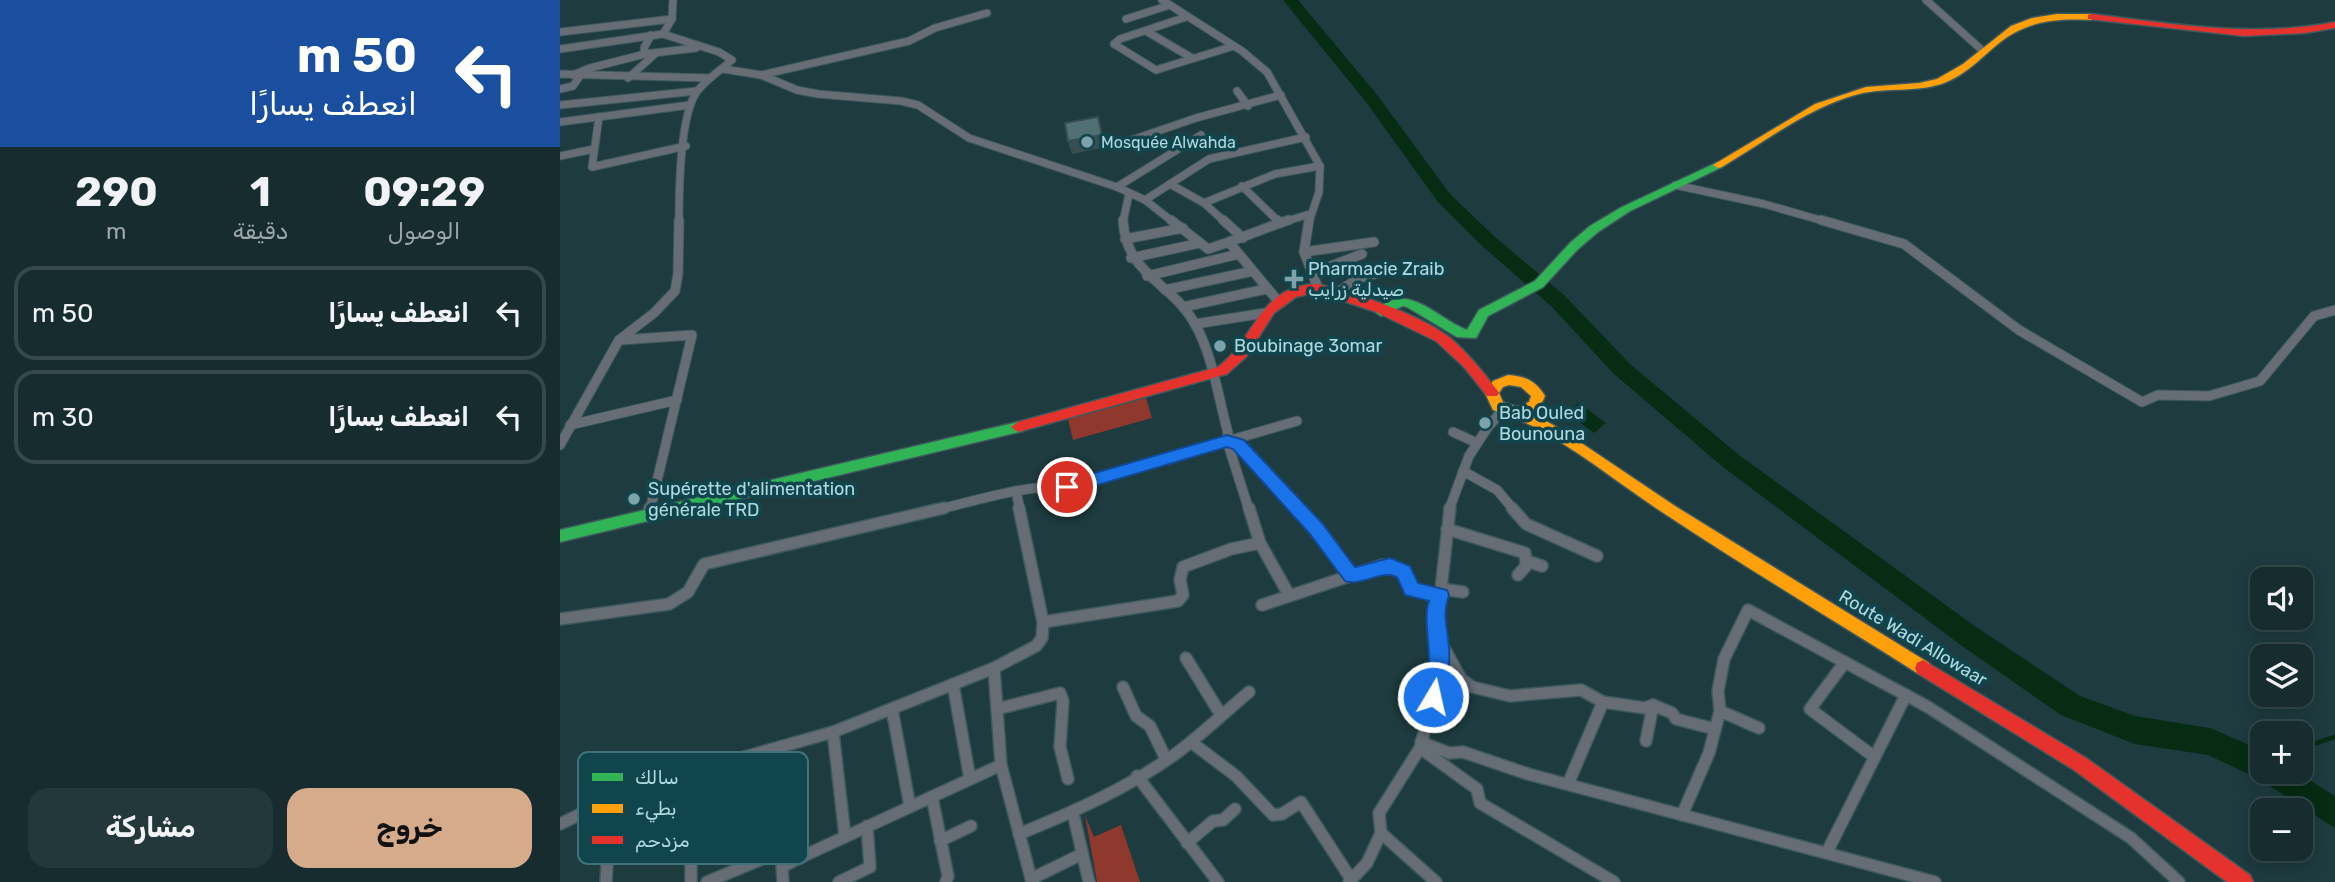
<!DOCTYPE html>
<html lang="ar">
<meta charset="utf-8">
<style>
:root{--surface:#162c2f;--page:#23383b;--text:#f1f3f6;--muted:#9ea7aa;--line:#35484b;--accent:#d6ab8b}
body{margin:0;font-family:Rubik,Vazirmatn,sans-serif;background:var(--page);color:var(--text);direction:rtl;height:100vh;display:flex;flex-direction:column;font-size:26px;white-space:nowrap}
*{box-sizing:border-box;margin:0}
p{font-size:23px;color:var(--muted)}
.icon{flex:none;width:38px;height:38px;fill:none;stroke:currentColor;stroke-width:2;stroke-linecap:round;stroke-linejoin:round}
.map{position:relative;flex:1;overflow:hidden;direction:ltr}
.details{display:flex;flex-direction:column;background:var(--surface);width:560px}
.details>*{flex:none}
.guide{background:#1a4fa0;color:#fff;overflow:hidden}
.tools{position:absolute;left:1690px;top:567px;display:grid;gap:14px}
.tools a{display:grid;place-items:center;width:63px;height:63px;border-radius:14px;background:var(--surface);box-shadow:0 4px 18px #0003,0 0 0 2px var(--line);font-size:35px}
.pin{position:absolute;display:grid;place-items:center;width:60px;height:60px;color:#fff;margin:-30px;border:4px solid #fff;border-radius:50%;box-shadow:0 2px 7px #0007}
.me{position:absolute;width:77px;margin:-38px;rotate:9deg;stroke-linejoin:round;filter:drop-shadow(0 0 5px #0008)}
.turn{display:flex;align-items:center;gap:24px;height:147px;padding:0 28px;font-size:32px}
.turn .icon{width:91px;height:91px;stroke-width:2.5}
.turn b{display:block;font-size:49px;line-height:60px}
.eta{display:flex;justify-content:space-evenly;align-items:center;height:119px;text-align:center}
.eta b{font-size:42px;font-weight:700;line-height:49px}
.cta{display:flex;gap:14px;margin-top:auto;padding:14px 28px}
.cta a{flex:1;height:80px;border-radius:21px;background:var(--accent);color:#111;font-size:28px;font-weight:700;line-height:80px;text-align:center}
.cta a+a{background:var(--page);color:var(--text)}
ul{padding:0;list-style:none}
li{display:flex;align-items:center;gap:21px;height:94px;margin:0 14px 10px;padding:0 14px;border:4px solid var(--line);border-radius:21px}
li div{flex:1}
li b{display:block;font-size:26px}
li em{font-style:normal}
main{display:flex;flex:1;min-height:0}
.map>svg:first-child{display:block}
</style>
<main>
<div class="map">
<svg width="1775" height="882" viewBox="0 0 1775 882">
<rect width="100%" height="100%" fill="#1e3b3f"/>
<g fill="#8f382e">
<path d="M586 398 592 418 513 440 508 419Z"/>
<path d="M525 815 534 837 561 825 580 882H537Z"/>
</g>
<path fill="#062c14" d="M1019 403 1046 423 1034 433 1006 412Z"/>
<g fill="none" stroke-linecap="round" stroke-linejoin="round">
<g stroke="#062c14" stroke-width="4.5">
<path d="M1741 748 1775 737"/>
<path d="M1700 764 1703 761"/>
</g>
<path fill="#062c14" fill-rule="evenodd" d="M723 0H738L818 96 890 194 935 237 1005 296 1070 364 1179 455 1416 627 1520 696 1575 716 1650 728 1703 751V772H1737L1775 796V828L1699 779 1648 755 1575 744 1501 715 1398 643 1163 467 1054 374 991 306 921 245 878 202 806 102Z"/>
<defs>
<g id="street-far2">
<path d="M113 0 112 19 103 34 159 52 172 60C161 70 144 81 136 93 120 118 119 192 119 222"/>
<path d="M602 0 682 51 707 72 760 166 759 192 749 222"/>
<path d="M1366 0 1423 51"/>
<path d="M626 17 560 39 554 44 596 70 674 46"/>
<path d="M566 19 610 5"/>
<path d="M586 31 632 58"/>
<path d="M0 32 112 19"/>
<path d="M91 35 84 48 85 54 136 48"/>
<path d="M0 49 103 34"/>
<path d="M163 69 201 75 237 90 258 94 341 101 358 105 409 138 557 187 585 200 613 222"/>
<path d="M0 74 150 78"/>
<path d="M13 75 30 68 85 54"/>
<path d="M201 75 349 41 375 28 427 13"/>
<path d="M68 78 94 55"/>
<path d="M0 89 13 86 20 76"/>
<path d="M677 91 688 106"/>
<path d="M0 105 137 91"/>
<path d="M39 117 32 167 126 146"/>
<path d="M0 122 130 105"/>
<path d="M554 146 636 118 721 95"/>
<path d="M0 156 34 149"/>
<path d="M610 184 644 203 665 222"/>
<path d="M1115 185 1204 204 1267 222"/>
<path d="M682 186 719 222"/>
<path d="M557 187 641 135"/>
<path d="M585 200 649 159 746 137"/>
<path d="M644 203 715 174 760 166"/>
<path d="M563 222 569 194"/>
<path d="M723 222 750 214"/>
</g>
<g id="street-far1">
<path d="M563 220C566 276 611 281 635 324 653 356 658 397 668 433L667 441 689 510"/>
<path d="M611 220 648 249 669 242"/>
<path d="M663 220 683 238"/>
<path d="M717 220 720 223 729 220"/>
<path d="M749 220 744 252 758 288"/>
<path d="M1261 220 1344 244 1459 330 1582 402 1598 395 1649 396 1700 381 1754 316 1775 310"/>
<path d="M565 239 623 228"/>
<path d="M744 252 814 242"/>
<path d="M571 258 640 243"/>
<path d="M753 273 802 254"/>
<path d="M587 276 679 254"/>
<path d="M605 290 693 271"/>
<path d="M775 294 797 279 822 272"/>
<path d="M718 301 669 242 720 223"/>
<path d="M623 307 706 289"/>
<path d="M635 324 705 313"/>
<path d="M60 340 132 335 90 510"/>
<path d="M931 424 943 409"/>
<path d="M10 425 117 400"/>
<path d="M893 432 917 443"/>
<path d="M667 441 679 444 738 510"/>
<path d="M0 445 59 340 94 313 115 291 118 274 119 220"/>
<path d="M903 471 937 490 954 510"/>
<path d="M456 491 460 510"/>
<path d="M376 510C419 500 463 485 507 487L737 421"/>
<path d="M889 510 909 456 928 427"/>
</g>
<g id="street">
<path d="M689 508 700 543 729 595"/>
<path d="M737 508 791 576"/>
<path d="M952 508 966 524 1037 556"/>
<path d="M88 516 90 508"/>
<path d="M887 529 965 553 966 566 958 575"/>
<path d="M967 561 982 566"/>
<path d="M881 589 903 592"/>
<path d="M702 605 823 565 844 571 852 590 880 595"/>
<path d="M0 619 109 604 128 592 144 564 384 508"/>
<path d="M483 622 618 601 623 595 620 580 623 567 671 549 700 543"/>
<path d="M880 641 901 679 912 687 950 696 1021 690 1043 702 1085 708 1093 705 1112 713 1116 719 1155 729"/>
<path d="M626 658 661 715"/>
<path d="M1285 662 1250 709 1313 756"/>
<path d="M434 668 441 765 472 882"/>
<path d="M393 684 410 779"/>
<path d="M563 687 576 716 590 726 606 759"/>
<path d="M332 709 350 807"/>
<path d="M437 709 500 693 503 701 500 747 508 779"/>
<path d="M1160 711 1199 728"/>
<path d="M273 732 285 836"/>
<path d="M1086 741 1093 705"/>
<path d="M631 742 676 776 713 815 722 814 741 802 791 879"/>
<path d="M861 742 889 753 903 752 968 774 1375 882"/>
<path d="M220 747 237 859 222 867 223 882"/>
<path d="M860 748 917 789 920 803 1054 882"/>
<path d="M131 771V882"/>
<path d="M577 776 658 882"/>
<path d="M1008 784 1043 702"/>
<path d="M74 788 75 828"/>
<path d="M372 797 388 876 386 882"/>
<path d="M513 813 529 882"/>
<path d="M1122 815 1149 753 1160 711 1158 691 1164 659 1188 610 1368 707 1571 838 1619 882"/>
<path d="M0 824 74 788 273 732 434 668 476 646 482 638 483 622 459 508"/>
<path d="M821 833 876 882"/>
<path d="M459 834C513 812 566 789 614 755 640 736 664 713 689 692"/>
<path d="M380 841 411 826"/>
<path d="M627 843 653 821 663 820 675 809"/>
<path d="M1267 852 1346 695"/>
<path d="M237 859 441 765"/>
<path d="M471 879 522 854"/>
<path d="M46 882 47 865"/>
<path d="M147 882 235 845"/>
<path d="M279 882 310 867 307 826"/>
<path d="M789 882 807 863 821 833 819 813 860 748 878 679 879 641 875 610 881 589 890 508"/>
</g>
<g id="fast">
<path d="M1158 162 1163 165 1162 167 1070 211 1038 232 1018 249 983 287 928 316 916 338 897 337 847 307 843 306 821 316 815 312C846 278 877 319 907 330L919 310 975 281 1010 243 1030 226 1062 207Z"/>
<path d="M458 422 465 427 463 431 0 542V530Z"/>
</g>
<g id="slow">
<path d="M1497 14H1531L1535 17 1531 20C1492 18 1461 22 1432 49 1417 62 1403 76 1384 83 1356 93 1327 87 1299 94 1249 107 1206 141 1162 167L1158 168 1153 165 1255 104 1306 87 1359 83 1377 79 1403 64 1451 26 1472 18Z"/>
<path d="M948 375C965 376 976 381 985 396L979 409 970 412 1002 430 1115 506 1369 663 1371 668 1369 673 1363 676 1357 673C1273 620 1188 569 1105 514 1052 480 993 428 933 410L925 393 933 381ZM949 385 961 387 971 396 969 402 957 407 943 402 939 393 943 387Z"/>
</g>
<g id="jam">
<path d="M1531 14C1613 24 1693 38 1775 22V28L1745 33 1684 36 1528 19V15Z"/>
<path d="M757 284C795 292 858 314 889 337 907 352 922 371 937 390L939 393 937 396H927L904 367 876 341 816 312 757 292 736 297 714 313 686 357 667 374 458 432 451 427 458 422 658 367C696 339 699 285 757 284Z"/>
<path d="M1363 660 1526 758 1690 875 1693 882H1667L1514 770 1357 673 1355 668 1357 663Z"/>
</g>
</defs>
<use href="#street-far2" stroke="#3e595d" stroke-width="9"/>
<use href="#street-far1" stroke="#3e595d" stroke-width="11"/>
<use href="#street" stroke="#3e595d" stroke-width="14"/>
<use href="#fast" stroke="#3e595d" stroke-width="3"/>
<use href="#slow" stroke="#3e595d" stroke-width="3"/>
<use href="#jam" stroke="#3e595d" stroke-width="3"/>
<use href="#street-far2" stroke="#666d75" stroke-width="7"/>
<use href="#street-far1" stroke="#666d75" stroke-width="9"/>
<use href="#street" stroke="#666d75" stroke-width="11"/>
<use href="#fast" fill="#30b455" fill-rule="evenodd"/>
<use href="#slow" fill="#ff9f0a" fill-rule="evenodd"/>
<use href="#jam" fill="#e5322d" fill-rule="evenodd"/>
</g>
<path fill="#384e52" d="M538 117 546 147 512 154 508 141Z"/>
<path fill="#507075" stroke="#384e52" stroke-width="2" d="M538 117 542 135 508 141 505 123Z"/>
<path fill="#1a73e8" stroke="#114b97" stroke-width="2" d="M667 435 684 440 762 523 795 567 830 558 850 566 858 583 887 590 889 595C883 611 886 621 888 638 891 659 889 684 880 703L873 706 866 703C861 693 869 676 869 664 870 645 863 616 869 601L845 595 837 577C820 569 802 587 785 581L749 533 673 449 667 447 507 494 501 492 498 487 501 483 507 481Z"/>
<g fill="#7da2a9" stroke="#11454d" stroke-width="2.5">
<circle cx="527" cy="142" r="7"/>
<path d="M730.5 268.5h7v7h7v7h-7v7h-7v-7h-7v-7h7z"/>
<circle cx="660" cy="346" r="7"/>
<circle cx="925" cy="423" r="7"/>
<circle cx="74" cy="499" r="7"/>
</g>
<g text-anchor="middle" stroke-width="7" stroke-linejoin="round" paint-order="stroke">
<g font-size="16" fill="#b0dae2" stroke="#11454d" text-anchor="start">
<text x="541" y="148">Mosquée Alwahda</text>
</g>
<g font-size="18" fill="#b0dae2" stroke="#11454d" text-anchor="start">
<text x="748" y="275">Pharmacie Zraib<tspan x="748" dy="21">صيدلية زرايب</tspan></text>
<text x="674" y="352">Boubinage 3omar</text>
<text x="939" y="419">Bab Ouled<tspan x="939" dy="21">Bounouna</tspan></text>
<text x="88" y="495">Supérette d'alimentation<tspan x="88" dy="21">générale TRD</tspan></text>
</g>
<g font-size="18" fill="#b0dae2" stroke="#11454d">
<text transform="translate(1353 638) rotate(31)" y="6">Route Wadi Allowaar</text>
</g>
</g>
<rect x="18" y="752" width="230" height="112" rx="10" fill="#11454d" stroke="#41727a" stroke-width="2"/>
<rect x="32" y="773" width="31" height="8" fill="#30b455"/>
<rect x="32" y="804" width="31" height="9" fill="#ff9f0a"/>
<rect x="32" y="836" width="31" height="8" fill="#e5322d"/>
<g font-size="19" fill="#b0dae2">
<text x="75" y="784">سالك</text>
<text x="75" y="815">بطيء</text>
<text x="75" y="847">مزدحم</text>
</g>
</svg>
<div class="tools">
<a><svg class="icon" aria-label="sound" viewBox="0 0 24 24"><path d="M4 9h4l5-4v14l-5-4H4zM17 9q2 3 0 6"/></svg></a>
<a><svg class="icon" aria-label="layers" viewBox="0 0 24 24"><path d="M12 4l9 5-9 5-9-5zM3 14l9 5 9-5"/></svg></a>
<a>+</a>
<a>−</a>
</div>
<div class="pin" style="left:507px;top:487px;background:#d93025"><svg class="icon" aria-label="arrive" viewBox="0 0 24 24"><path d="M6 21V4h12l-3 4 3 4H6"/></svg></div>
<svg class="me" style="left:873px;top:697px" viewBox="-20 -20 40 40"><circle r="17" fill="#1a73e8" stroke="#fff" stroke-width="3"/><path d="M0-11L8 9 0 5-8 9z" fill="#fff"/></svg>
</div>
<section class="details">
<div class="guide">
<div class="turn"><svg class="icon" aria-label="left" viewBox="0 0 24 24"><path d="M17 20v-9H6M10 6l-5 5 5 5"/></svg><div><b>50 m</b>انعطف يسارًا</div></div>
</div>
<div class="eta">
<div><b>09:29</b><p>الوصول</p></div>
<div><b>1</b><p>دقيقة</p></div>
<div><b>290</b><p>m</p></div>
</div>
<ul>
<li><svg class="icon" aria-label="left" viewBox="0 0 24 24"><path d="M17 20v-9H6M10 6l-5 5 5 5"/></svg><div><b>انعطف يسارًا</b></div><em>50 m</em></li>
<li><svg class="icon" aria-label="left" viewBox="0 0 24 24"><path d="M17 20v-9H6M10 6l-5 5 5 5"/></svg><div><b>انعطف يسارًا</b></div><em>30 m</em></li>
</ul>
<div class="cta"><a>خروج</a><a>مشاركة</a></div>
</section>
</main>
